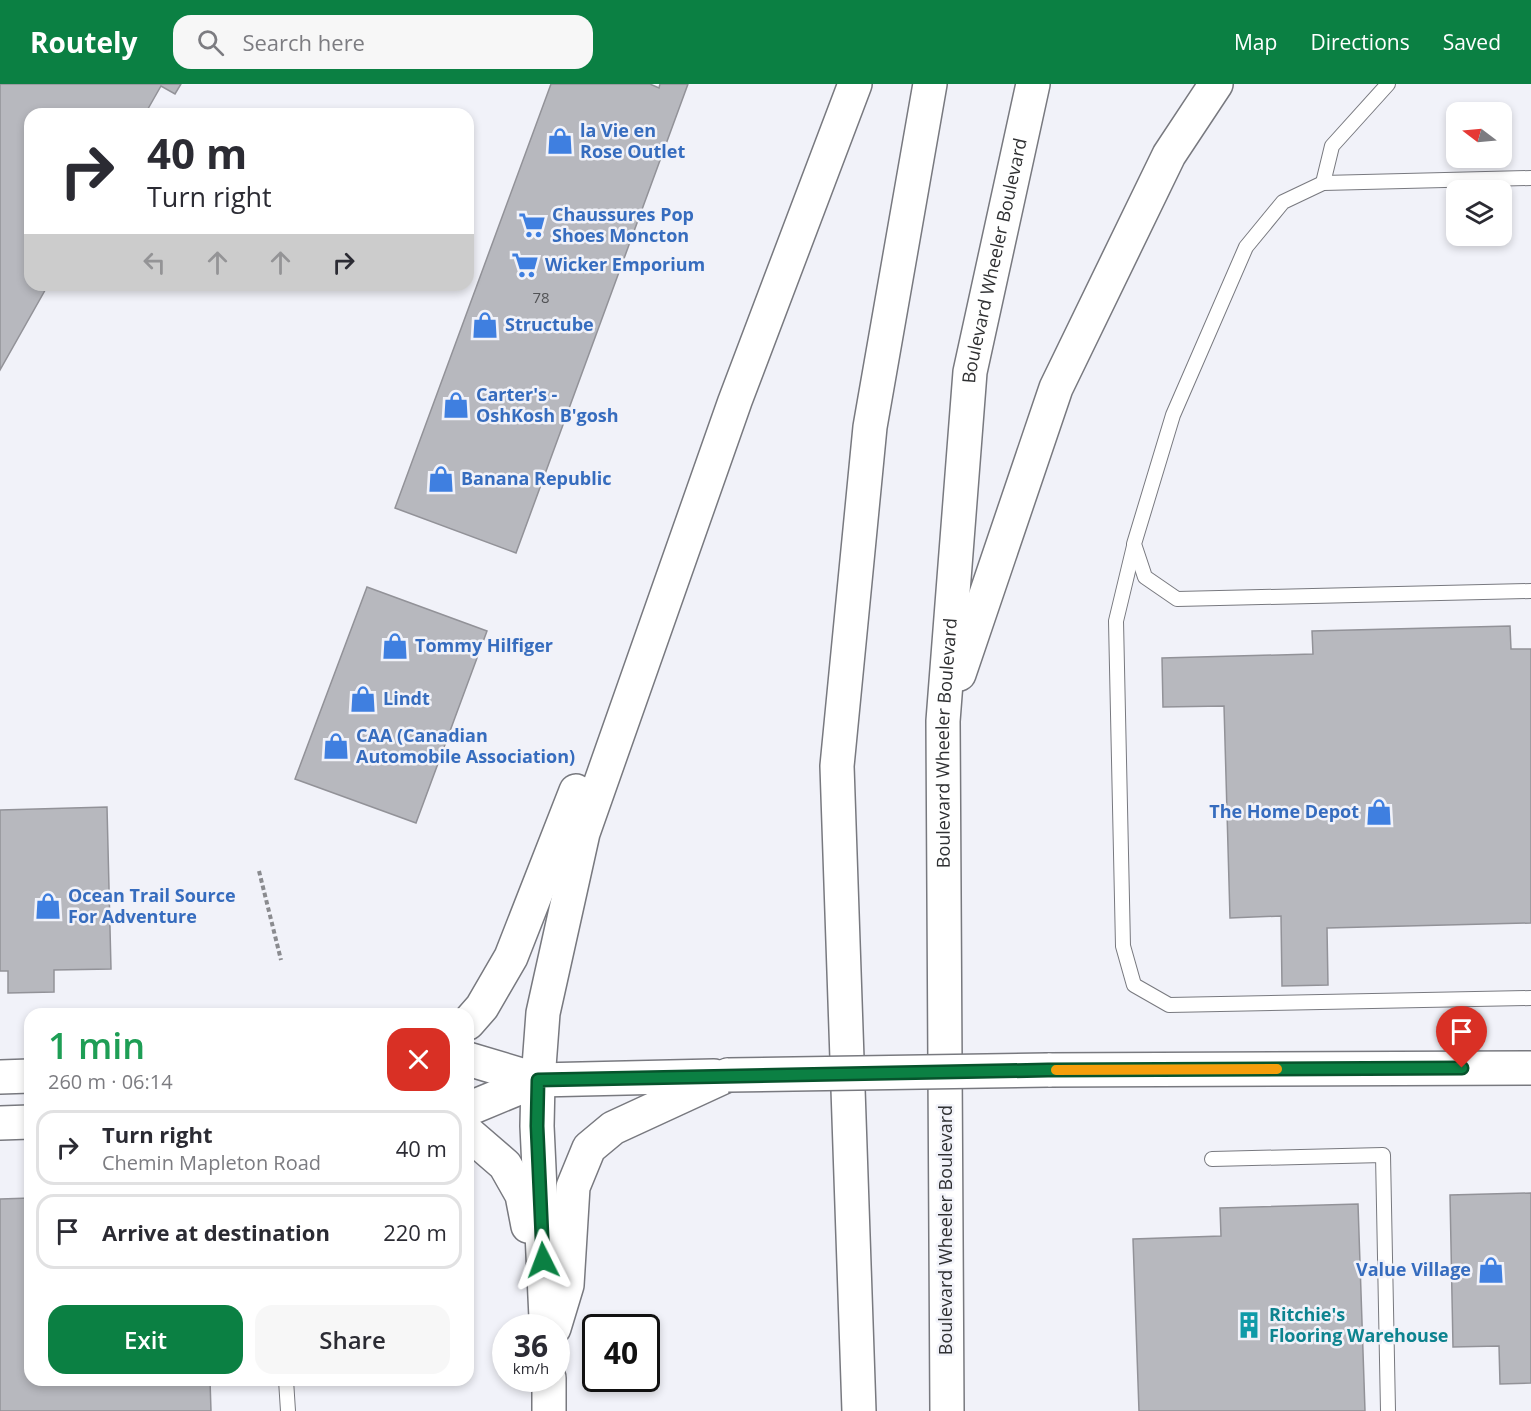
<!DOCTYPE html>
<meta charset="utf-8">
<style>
:root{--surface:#fff;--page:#f7f7f7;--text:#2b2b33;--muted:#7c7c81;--line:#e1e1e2;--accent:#0b8043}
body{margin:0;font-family:"Open Sans",sans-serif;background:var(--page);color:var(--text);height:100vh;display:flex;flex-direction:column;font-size:22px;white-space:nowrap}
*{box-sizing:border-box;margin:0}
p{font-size:20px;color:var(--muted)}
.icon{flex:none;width:33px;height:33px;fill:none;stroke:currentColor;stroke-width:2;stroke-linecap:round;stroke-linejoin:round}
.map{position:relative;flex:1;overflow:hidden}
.details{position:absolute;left:24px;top:924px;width:450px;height:378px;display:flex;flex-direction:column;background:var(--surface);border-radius:18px;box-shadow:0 3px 9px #0003}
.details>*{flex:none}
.guide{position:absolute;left:24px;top:24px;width:450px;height:183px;border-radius:18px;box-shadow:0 3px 9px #0003;background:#fff;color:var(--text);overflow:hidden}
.needle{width:39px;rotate:286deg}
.tools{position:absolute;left:1446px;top:18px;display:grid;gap:12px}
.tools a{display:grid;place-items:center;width:66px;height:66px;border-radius:12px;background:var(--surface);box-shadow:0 3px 9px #0003;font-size:30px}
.speed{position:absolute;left:492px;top:1230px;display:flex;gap:12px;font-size:30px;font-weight:700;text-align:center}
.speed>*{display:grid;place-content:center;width:78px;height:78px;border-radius:50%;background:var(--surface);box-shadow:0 3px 9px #0003;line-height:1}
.speed small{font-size:15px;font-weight:400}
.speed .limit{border:3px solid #111;border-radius:9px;background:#fff;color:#111}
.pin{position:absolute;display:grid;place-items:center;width:51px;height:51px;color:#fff;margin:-62px -26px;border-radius:50% 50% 50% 0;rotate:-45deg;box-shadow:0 0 6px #0007}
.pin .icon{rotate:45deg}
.me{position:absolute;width:66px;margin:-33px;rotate:357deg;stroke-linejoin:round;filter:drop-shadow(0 0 4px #0008)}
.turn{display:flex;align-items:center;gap:21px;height:126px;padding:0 24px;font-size:27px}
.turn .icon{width:78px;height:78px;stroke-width:2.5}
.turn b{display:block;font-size:42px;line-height:51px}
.lanes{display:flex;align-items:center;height:57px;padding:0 24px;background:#0003;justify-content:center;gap:30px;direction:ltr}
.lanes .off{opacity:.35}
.round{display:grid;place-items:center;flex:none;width:63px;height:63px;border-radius:18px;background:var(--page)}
.overview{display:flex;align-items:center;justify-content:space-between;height:102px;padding:0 24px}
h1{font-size:36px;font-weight:600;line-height:45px;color:#1e9e55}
.action{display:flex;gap:12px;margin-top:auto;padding:12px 24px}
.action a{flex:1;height:69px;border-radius:18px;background:var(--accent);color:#fff;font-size:24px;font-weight:600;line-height:69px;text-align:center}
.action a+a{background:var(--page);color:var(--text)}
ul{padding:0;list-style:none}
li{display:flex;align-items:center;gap:18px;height:75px;margin:0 12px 9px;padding:0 12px;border:3px solid var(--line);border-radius:18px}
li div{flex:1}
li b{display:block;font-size:22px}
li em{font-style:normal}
header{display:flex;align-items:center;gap:36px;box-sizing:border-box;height:84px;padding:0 30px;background:var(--accent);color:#fff}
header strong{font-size:28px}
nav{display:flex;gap:33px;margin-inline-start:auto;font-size:21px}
.search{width:420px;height:54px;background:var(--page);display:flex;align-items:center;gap:15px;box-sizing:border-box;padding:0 21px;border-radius:18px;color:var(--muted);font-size:22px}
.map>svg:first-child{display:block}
</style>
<header>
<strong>Routely</strong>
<div class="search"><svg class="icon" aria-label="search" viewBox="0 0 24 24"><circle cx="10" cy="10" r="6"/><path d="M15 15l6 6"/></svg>Search here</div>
<nav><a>Map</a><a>Directions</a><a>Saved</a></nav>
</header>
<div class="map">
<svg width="1531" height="1327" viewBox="0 0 1531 1327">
<rect width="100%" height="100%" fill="#f1f2f9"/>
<g fill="#b7b8be" stroke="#929298" stroke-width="1.5">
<path d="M0 0H181L175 10 161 2 145 30H30V201H48L0 286Z"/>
<path d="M551 0H650L659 4 660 0H688L516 469 395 424Z"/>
<path d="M367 503 487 547 416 739 295 695Z"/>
<path d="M1510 542 1511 565H1531V839L1327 844 1328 901 1282 902 1281 832 1230 834 1224 622 1163 623 1162 574 1313 570 1312 547Z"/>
<path d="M107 723 111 885 54 886V908L8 909V887H0V726Z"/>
<path d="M1531 1109V1299L1500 1300 1499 1262 1453 1263 1450 1111Z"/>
<path d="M30 1114V1296H210L211 1327H0V1115Z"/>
<path d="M1358 1120 1365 1327H1139L1133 1155 1221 1152 1220 1124Z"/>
</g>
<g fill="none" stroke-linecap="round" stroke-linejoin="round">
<defs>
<g id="lane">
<path d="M1531 94 1323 99 1283 118 1246 163 1173 331 1134 460 1145 493 1177 515 1531 507"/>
<path d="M1323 99 1332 62 1388 0"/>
<path d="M1134 462 1116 537 1123 862 1134 901 1169 921 1531 914"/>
<path d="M1212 1075 1383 1071 1388 1327"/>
<path d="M286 1296 288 1327"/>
</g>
<g id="secondary">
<path d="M468 975 538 996 714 992"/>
<path d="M1048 986 1531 984"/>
<path d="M0 993 30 992"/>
<path d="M538 996 537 1042 546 1234"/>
<path d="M468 1025 538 996"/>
<path d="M0 1039 30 1038"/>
<path d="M468 1049 505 1081 522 1111 528 1142"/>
<path d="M554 1244 567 1201 573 1103 589 1064 613 1044 728 991"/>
<path d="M549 1294V1327"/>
</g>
<g id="highway">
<path d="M959 590 1056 304 1169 71 1216 0"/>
<path d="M468 939 482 923 511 873 576 707"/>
<path d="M538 996 543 929 583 749 735 317 855 0"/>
<path d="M859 1327 837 682 870 343 930 0"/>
<path id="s1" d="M947 1327 943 637 970 288 1033 0"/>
</g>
</defs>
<use href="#lane" stroke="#78797f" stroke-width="16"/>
<use href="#secondary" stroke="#78797f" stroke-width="36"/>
<use href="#highway" stroke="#78797f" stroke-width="36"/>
<path stroke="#8a8b8f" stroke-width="4" stroke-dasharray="4.5 3" stroke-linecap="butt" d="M259 787 281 876"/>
<use href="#lane" stroke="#fff" stroke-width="14"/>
<use href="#secondary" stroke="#fff" stroke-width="33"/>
<use href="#highway" stroke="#fff" stroke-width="33"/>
<defs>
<path id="secondary-bridge" d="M728 991 1048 986"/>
</defs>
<use href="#secondary-bridge" stroke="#78797f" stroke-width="36" stroke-linecap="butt"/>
<use href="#secondary-bridge" stroke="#fff" stroke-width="33"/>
</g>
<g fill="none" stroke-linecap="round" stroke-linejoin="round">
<defs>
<path id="route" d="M543 1176 537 1042 538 996 1048 986 1462 984"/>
</defs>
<use href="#route" stroke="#07532c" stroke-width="15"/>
<use href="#route" stroke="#0b8043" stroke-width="10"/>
<path stroke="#f59e0b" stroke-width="10" d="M1056 986 1277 985"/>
</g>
<defs>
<symbol id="shop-bare" viewBox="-9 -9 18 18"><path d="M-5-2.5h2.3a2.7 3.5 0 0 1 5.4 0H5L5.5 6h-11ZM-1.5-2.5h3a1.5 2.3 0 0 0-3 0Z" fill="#3f7fe0" stroke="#f1f2f9" stroke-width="2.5" paint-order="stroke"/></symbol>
<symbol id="supermarket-bare" viewBox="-9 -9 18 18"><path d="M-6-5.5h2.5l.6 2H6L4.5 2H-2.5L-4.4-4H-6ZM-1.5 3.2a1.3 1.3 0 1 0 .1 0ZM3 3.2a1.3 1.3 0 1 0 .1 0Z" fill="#3f7fe0" stroke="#f1f2f9" stroke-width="2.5" paint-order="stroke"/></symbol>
<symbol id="building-bare" viewBox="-9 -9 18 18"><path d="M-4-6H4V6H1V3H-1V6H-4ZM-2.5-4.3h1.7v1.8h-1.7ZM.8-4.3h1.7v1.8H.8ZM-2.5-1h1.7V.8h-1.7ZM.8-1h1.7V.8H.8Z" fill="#0f9aa8" stroke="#f1f2f9" stroke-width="2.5" paint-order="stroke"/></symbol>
</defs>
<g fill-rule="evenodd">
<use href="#shop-bare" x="541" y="38" width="38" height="38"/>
<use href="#supermarket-bare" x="513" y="122" width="38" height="38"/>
<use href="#supermarket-bare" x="506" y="162" width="38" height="38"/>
<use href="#shop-bare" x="466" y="222" width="38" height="38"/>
<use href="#shop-bare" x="437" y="302" width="38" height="38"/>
<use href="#shop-bare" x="422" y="376" width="38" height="38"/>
<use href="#shop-bare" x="376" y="543" width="38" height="38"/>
<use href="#shop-bare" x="344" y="596" width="38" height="38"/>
<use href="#shop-bare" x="317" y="643" width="38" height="38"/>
<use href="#shop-bare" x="1360" y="709" width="38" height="38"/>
<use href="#shop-bare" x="29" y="803" width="38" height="38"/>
<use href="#shop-bare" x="1472" y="1167" width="38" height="38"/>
<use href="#building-bare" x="1230" y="1222" width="38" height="38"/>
</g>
<g text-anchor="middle" stroke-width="5" stroke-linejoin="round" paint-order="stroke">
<g font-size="15" fill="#515255">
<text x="541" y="219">78</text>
</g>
<g font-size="18" font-weight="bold" fill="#366cbe" stroke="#f1f2f9" text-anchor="start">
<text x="580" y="53">la Vie en<tspan x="580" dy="21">Rose Outlet</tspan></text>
<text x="552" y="137">Chaussures Pop<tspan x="552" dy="21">Shoes Moncton</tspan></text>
<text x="545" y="187">Wicker Emporium</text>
<text x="505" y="247">Structube</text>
<text x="476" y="317">Carter's -<tspan x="476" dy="21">OshKosh B'gosh</tspan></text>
<text x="461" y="401">Banana Republic</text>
<text x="415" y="568">Tommy Hilfiger</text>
<text x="383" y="621">Lindt</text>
<text x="356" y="658">CAA (Canadian<tspan x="356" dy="21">Automobile Association)</tspan></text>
<text x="1359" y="734" text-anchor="end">The Home Depot</text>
<text x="68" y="818">Ocean Trail Source<tspan x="68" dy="21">For Adventure</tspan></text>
<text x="1471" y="1192" text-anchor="end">Value Village</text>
</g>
<g font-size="18" fill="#2f3032" stroke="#f1f2f9">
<text dy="6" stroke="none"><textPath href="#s1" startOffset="1154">Boulevard Wheeler Boulevard</textPath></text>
<text dy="6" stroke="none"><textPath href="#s1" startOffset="668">Boulevard Wheeler Boulevard</textPath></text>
<text transform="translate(946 1146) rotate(-90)" y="6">Boulevard Wheeler Boulevard</text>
</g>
<g font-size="18" font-weight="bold" fill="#0d838f" stroke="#f1f2f9" text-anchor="start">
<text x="1269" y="1237">Ritchie's<tspan x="1269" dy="21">Flooring Warehouse</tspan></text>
</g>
</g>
</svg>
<div class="tools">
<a><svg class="needle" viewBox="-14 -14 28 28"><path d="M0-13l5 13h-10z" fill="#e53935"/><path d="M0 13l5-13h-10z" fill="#7c7c81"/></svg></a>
<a><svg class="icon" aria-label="layers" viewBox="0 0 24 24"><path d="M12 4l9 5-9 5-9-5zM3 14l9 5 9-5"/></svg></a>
</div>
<div class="speed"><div>36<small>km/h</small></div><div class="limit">40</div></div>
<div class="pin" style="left:1462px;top:984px;background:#d93025"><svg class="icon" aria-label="arrive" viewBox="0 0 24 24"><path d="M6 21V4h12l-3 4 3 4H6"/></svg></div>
<svg class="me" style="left:543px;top:1176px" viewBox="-20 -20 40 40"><path d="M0-17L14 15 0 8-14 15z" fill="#0b8043" stroke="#fff" stroke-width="4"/></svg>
<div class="guide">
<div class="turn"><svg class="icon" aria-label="right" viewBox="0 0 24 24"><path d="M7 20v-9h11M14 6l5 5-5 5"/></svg><div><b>40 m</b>Turn right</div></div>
<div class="lanes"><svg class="icon off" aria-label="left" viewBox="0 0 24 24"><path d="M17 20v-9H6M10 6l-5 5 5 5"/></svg><svg class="icon off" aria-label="ahead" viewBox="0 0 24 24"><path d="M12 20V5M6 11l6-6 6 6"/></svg><svg class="icon off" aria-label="ahead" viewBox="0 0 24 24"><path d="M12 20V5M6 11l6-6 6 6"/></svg><svg class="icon" aria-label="right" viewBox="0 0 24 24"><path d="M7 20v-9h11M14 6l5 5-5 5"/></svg></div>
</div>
<section class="details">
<div class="overview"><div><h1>1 min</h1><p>260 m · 06:14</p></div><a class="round" style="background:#d93025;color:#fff"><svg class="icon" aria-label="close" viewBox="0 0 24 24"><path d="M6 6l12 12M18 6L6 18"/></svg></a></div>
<ul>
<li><svg class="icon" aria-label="right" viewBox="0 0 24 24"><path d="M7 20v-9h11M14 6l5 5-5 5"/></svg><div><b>Turn right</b><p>Chemin Mapleton Road</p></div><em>40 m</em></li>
<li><svg class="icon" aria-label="arrive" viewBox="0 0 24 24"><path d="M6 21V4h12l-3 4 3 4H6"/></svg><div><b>Arrive at destination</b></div><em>220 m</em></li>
</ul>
<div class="action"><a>Exit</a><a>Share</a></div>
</section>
</div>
